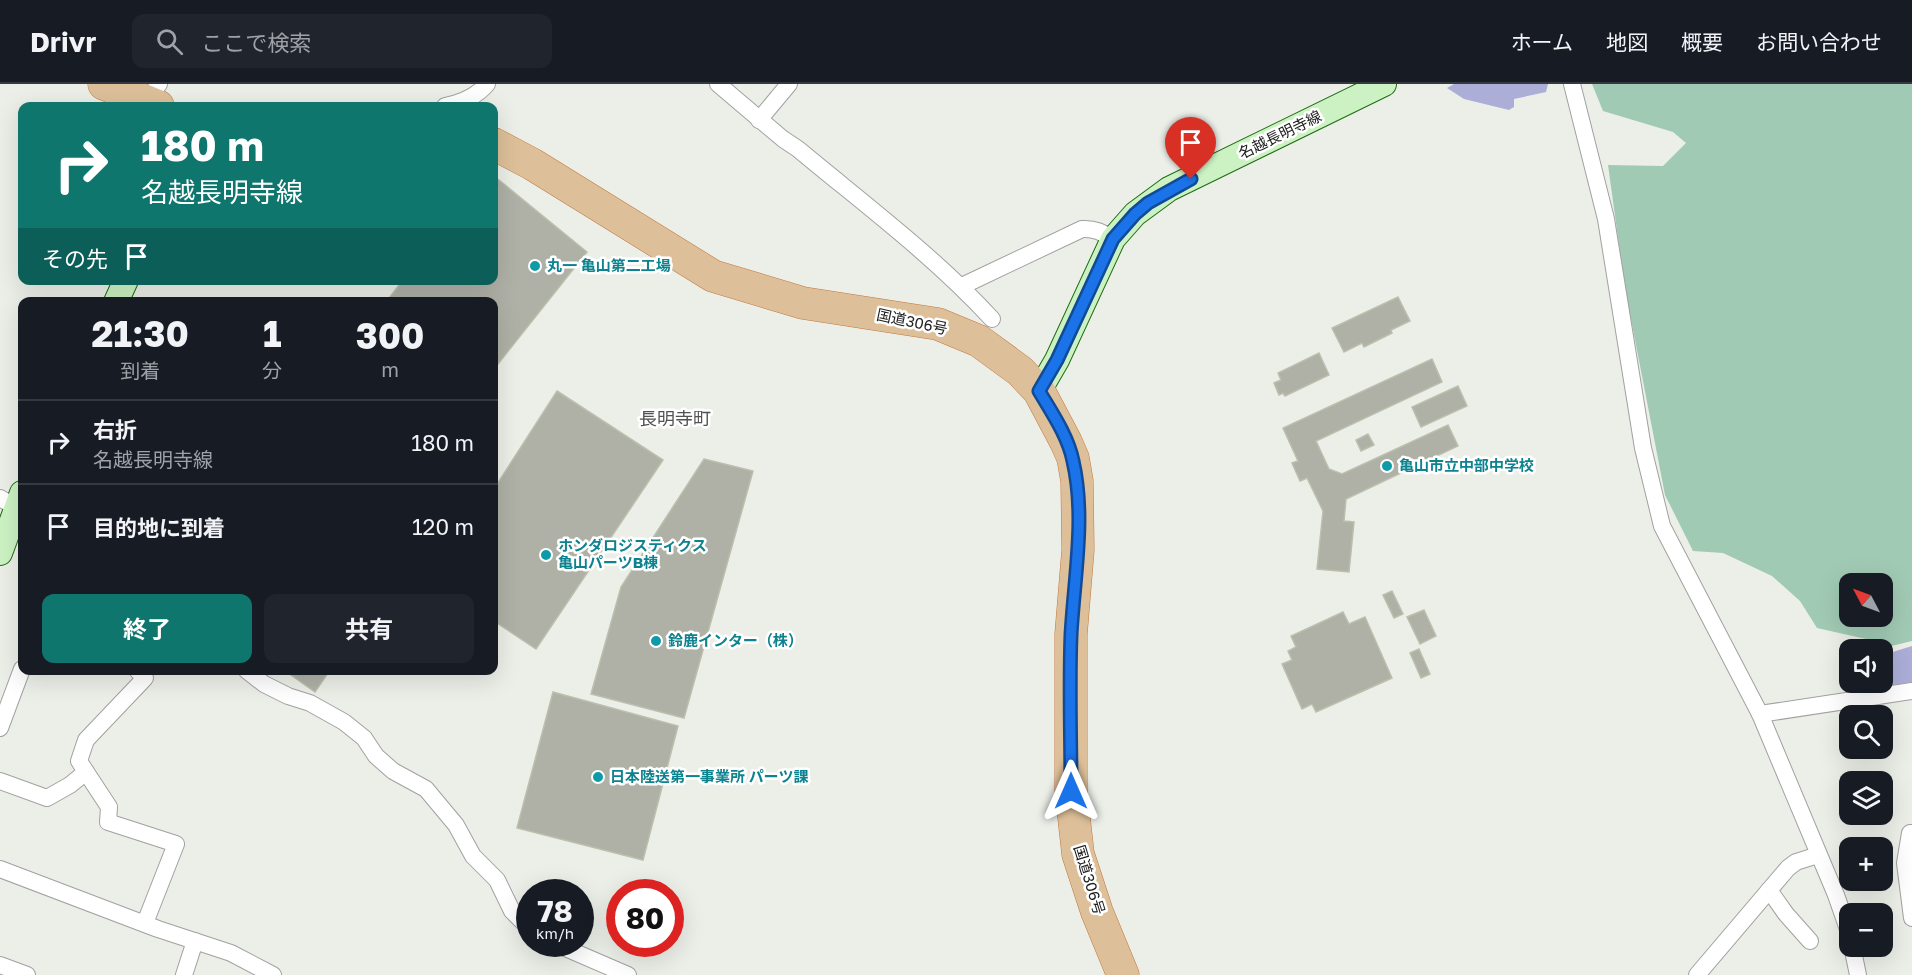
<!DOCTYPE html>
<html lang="ja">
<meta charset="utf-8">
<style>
:root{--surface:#171b24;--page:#20242c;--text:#f1f3f6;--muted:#9ea1a6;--line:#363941;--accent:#0f766e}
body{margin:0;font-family:"Golos Text","Noto Sans JP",sans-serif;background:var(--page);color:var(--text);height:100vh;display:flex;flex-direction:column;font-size:22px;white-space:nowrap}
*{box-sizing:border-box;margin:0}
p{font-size:20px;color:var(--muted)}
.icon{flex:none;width:33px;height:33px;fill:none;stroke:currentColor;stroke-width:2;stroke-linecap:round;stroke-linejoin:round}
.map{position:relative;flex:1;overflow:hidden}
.side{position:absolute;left:18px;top:213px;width:480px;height:378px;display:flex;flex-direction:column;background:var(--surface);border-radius:12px;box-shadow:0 6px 24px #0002}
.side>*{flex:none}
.banner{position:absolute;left:18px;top:18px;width:480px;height:183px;border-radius:12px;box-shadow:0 6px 24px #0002;background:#0f766e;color:#fff;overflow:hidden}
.needle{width:39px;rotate:311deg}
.fabs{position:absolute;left:1839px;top:489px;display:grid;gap:12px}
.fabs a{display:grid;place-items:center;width:54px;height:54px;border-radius:12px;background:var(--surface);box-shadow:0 6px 24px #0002;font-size:30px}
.speed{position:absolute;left:516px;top:795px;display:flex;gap:12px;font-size:30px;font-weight:700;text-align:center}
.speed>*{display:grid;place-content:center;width:78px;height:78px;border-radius:50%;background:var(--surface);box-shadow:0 6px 24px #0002;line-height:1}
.speed small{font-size:15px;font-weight:400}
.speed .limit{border:9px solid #d22;background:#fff;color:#111}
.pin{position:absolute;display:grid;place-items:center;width:51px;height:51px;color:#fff;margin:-62px -26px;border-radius:50% 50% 50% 0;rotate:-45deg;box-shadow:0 0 6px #0007}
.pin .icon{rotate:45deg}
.me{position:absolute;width:66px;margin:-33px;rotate:0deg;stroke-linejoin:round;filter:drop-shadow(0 0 4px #0008)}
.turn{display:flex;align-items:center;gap:21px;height:126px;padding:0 24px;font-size:27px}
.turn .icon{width:78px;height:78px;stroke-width:2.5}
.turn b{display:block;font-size:42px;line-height:51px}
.then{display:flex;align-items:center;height:57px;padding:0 24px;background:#0003;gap:12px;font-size:22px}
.eta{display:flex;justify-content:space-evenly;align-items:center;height:102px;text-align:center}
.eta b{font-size:36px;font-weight:700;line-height:42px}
.cta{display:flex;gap:12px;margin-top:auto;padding:12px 24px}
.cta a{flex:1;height:69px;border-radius:12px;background:var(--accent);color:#fff;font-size:24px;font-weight:700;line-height:69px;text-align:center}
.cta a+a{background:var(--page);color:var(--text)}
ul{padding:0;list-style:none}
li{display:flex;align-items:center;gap:18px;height:84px;padding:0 24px;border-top:2px solid var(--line)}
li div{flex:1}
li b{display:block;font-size:22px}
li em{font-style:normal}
header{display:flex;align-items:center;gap:36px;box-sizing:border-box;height:84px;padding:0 30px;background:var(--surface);border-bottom:2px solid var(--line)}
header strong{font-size:28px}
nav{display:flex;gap:33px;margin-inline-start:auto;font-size:21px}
.search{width:420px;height:54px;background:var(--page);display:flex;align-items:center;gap:15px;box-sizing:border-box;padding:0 21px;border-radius:12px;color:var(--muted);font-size:22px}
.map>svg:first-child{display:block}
</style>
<header>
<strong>Drivr</strong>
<div class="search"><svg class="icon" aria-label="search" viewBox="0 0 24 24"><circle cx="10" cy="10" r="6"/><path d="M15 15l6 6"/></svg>ここで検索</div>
<nav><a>ホーム</a><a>地図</a><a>概要</a><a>お問い合わせ</a></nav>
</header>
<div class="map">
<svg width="1912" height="891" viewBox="0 0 1912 891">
<rect width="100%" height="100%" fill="#ecefe8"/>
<path fill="#a1cab4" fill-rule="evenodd" d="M1592 0H1912V557L1879 565 1866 555 1817 544 1800 517 1772 492 1723 469 1693 467 1665 411 1625 204 1608 81 1663 82 1686 59 1673 48 1603 27ZM1850 500H1882V532H1850Z"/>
<g fill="#adaed8">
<path d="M1454 0H1548L1546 8 1514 15V23L1509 26 1464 15 1447 4Z"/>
<path d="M1912 562V598L1881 603 1880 599 1882 598 1883 571Z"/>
</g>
<g fill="#afb1a7" stroke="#bbbfac" stroke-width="1.5">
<path d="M494 92 587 168 494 285V218H386L403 196H494Z"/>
<path d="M1398 213 1410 237 1391 246 1392 249 1364 263 1362 259 1344 268 1332 244Z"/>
<path d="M1319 269 1329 291 1285 312 1283 309 1279 311 1274 299 1281 296 1278 289Z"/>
<path d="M1432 275 1442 298 1316 357 1329 385 1342 390 1448 341 1458 362 1346 415 1344 437 1354 438 1349 488 1317 485 1323 427 1307 394 1300 397 1292 379 1298 377 1283 344Z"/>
<path d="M1458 302 1467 322 1421 343 1412 323Z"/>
<path d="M557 307 663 376 536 565 494 537V405Z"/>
<path d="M1368 350 1374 361 1361 367 1356 356Z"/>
<path d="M704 375 753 387 684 634 591 610 621 503Z"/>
<path d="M1392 507 1403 530 1394 534 1383 511Z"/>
<path d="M1424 526 1436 552 1420 560 1407 533Z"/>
<path d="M1343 528 1349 540 1365 533 1392 594 1316 628 1312 620 1302 625 1282 580 1292 576 1288 567 1296 563 1291 552Z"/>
<path d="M1419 565 1430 590 1421 594 1410 569Z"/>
<path d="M284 586H330L315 608Z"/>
<path d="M553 608 678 642 643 776 517 744Z"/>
</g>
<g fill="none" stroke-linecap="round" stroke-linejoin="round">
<defs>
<g id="street">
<path d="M718 0 783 55 798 65C864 120 934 172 992 235"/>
<path d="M1572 0 1606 135 1643 364 1662 442 1760 630 1912 607"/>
<path d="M145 18 159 0"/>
<path d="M445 22C461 19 476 13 487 0"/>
<path d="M759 36 789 0"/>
<path d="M962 202 1082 145C1095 144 1103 149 1113 155"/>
<path d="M0 414 22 427"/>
<path d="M246 586 264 600 288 612 310 619 344 638 364 654 376 672 393 687 426 705 456 741 473 772 497 796 512 827 530 845"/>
<path d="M1760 630 1836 811 1850 851"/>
<path d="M0 644 22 585"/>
<path d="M86 688 79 677 86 656 145 594 137 586"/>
<path d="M0 697 47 714 70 701 86 688 109 723 108 738 176 760 145 839"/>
<path d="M1912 749H1910L1905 779 1912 834"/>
<path d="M0 785 158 845 231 869 273 891"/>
<path d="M1769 806 1786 830 1810 857"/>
<path d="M556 860 628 891"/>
<path d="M1852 862 1858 891"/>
<path d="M0 881 27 891"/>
<path d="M184 891 195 857"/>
<path d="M1697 891 1788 784 1796 778 1818 771"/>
</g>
<g id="secondary">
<path d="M116 218 126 196"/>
<path d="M1039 307 1057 276 1113 155 1135 130 1169 105 1384 0"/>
<path d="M0 469 22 409"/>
</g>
<g id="highway">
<path d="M104 0 158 22"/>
<path d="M494 60 532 80 713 192 803 219 938 240 979 257 1020 287 1039 307 1066 358 1073 374 1077 397 1078 466 1071 550V707L1078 770 1097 828 1123 891"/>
</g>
</defs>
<use href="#street" stroke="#a1a1a1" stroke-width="18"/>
<use href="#secondary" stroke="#1e6c12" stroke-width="26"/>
<use href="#highway" stroke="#c6763c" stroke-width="33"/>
<use href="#street" stroke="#fff" stroke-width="16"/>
<use href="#secondary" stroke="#ccf2c3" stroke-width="24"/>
<use href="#highway" stroke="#ddc099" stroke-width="32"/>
</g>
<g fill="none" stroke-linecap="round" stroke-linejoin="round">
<defs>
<path id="route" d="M1071 707C1071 655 1069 603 1071 551 1074 494 1086 433 1073 377 1068 352 1052 329 1039 307L1057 276 1113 155 1135 130 1148 119 1191 95"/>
</defs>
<use href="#route" stroke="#114b97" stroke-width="15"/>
<use href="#route" stroke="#1a73e8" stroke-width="10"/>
</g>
<g fill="#0f9aa8" stroke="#fff" stroke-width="2">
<circle cx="535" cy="182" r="6"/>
<circle cx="1387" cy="382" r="6"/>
<circle cx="546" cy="471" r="6"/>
<circle cx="656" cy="557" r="6"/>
<circle cx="598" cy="693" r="6"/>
</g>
<g text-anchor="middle" stroke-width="5" stroke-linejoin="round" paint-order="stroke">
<g font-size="15" fill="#202020" stroke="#fff">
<text transform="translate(1280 51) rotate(-26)" y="5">名越長明寺線</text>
<text transform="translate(912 238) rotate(12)" y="5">国道306号</text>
<text transform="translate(1089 796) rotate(73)" y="5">国道306号</text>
</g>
<g font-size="15" font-weight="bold" fill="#0d838f" stroke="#fff" text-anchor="start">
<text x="547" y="187">丸一 亀山第二工場</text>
<text x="1399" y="387">亀山市立中部中学校</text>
<text x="558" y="467">ホンダロジスティクス<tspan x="558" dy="17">亀山パーツB棟</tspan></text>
<text x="668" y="562">鈴鹿インター（株）</text>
<text x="610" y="698">日本陸送第一事業所 パーツ課</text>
</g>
<g font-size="18" fill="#535353" stroke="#fff">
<text x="675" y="341">長明寺町</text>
</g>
</g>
</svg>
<div class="fabs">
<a><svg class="needle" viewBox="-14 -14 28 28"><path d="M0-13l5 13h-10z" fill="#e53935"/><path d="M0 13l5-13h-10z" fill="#9ea1a6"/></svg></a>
<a><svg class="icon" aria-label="sound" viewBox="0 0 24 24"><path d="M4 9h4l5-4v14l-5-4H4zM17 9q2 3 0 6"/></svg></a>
<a><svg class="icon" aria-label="search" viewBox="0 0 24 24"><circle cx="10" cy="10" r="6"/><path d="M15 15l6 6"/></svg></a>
<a><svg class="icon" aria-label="layers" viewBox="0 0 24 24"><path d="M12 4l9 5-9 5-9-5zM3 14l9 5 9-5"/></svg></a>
<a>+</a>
<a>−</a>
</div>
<div class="speed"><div>78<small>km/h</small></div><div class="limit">80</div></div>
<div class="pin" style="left:1191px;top:95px;background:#d93025"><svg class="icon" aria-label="arrive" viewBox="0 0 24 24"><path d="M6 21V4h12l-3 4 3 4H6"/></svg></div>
<svg class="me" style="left:1071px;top:707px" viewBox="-20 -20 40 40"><path d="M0-17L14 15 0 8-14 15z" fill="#1a73e8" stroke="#fff" stroke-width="4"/></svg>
<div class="banner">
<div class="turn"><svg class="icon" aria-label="right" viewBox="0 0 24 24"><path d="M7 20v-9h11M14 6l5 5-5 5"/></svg><div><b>180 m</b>名越長明寺線</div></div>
<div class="then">その先<svg class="icon" aria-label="arrive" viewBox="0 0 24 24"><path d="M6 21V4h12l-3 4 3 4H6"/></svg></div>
</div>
<section class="side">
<div class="eta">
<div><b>21:30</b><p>到着</p></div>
<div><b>1</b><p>分</p></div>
<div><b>300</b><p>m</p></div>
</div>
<ul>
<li><svg class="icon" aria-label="right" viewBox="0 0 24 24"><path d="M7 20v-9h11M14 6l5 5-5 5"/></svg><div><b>右折</b><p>名越長明寺線</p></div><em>180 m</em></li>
<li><svg class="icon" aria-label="arrive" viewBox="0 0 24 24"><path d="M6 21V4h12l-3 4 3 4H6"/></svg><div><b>目的地に到着</b></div><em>120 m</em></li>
</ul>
<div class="cta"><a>終了</a><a>共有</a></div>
</section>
</div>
